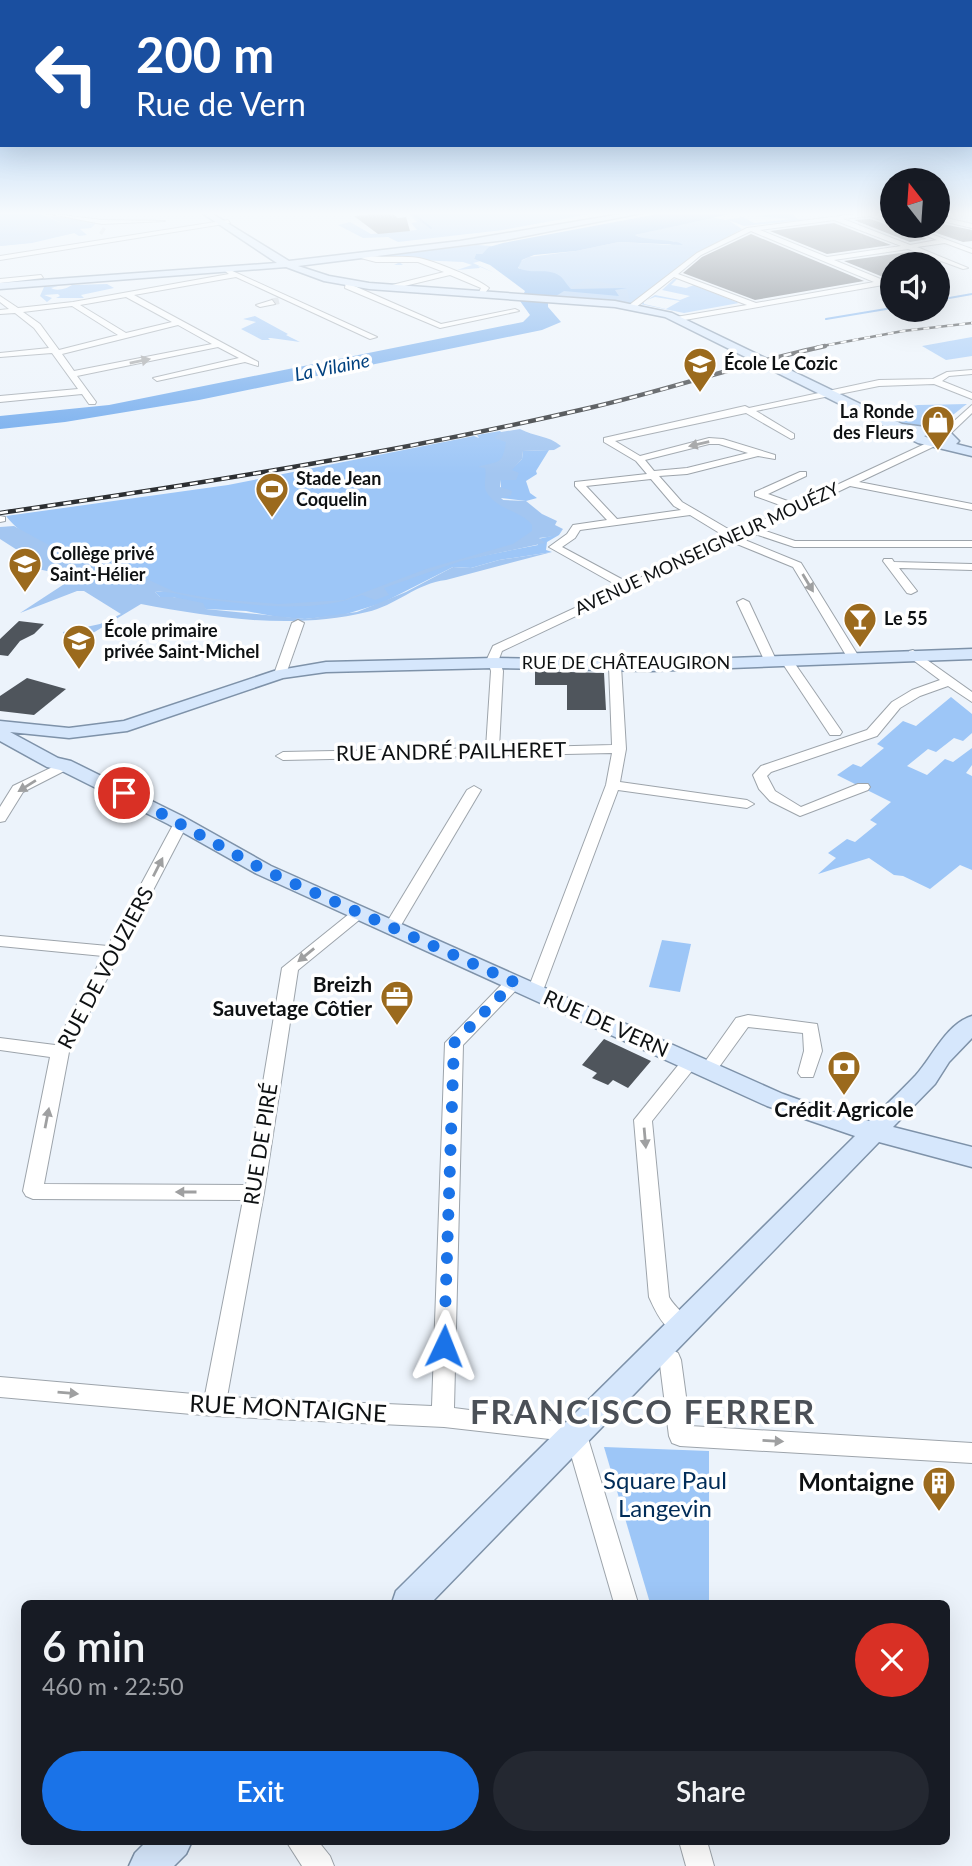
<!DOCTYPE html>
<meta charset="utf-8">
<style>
:root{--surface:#171b24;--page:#242831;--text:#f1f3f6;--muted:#9ea1a6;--accent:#1a73e8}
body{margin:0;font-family:Lato,sans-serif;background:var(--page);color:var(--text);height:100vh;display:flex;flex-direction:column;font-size:26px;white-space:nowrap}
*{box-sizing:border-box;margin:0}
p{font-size:23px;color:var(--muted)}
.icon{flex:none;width:38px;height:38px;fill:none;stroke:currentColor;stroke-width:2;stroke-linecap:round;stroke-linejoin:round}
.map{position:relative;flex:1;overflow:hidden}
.panel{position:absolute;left:21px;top:1600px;width:929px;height:245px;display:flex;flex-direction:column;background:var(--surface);border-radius:10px;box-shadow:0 7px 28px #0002}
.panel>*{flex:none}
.hud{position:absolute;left:0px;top:0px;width:973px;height:147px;box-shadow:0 7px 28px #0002;background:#1a4fa0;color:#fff;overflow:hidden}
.needle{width:46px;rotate:343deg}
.tools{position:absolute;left:880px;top:168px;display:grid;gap:14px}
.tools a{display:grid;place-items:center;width:70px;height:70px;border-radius:50%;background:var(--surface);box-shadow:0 7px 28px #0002;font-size:35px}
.pin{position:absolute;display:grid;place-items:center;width:60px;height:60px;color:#fff;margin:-30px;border:4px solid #fff;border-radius:50%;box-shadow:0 2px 7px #0007}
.me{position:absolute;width:77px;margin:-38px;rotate:2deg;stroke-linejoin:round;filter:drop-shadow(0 0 5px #0008)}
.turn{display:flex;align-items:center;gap:24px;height:147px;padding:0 21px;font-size:32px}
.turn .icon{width:91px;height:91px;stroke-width:2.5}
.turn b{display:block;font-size:49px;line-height:60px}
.round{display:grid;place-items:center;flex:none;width:74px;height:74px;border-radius:37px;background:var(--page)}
.headline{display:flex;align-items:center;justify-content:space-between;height:119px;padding:0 21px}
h1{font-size:42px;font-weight:600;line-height:52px}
.primary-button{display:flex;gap:14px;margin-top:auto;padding:14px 21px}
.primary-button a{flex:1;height:80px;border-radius:42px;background:var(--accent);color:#fff;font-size:28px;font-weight:600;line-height:80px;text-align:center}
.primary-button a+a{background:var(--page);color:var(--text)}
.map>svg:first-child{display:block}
</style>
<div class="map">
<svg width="972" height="1866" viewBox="0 0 972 1866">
<rect width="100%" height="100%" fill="#ecf3fb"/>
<g fill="#9dc6f7">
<path d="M0 213H38L66 225 96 223 91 228 80 229 87 235 79 236 74 233 32 243 0 246Z"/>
<path d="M408 213 583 214 596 213 503 230 398 242 388 237 363 238 338 225 350 222 371 234 417 230 411 223 417 222Z"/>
<path d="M792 213 797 219 803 220 744 226 728 220 742 229 699 252 632 304 552 297 518 267 521 261 529 257 576 251 619 242 670 245 675 241 648 240 635 235 710 217 725 220 743 217 754 223 793 219 753 216Z"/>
<path d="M477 245 492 246 482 254H476L474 259 481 261 473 263 495 273 478 266 480 268 457 270 472 265 463 262 396 259 403 265H394L398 263 368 257Z"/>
<path d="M674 279H677L671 285 686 288 694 285 739 303 684 313 640 304 644 302V304L666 309 680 301 655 297 647 300 655 295 680 300 690 296 662 290Z"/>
<path d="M107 284 114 288 81 295 84 298H56L60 296 58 294 44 295 52 298 47 302 40 296 44 287 58 286 51 288C57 292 68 288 72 285Z"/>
<path d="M255 316 288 334 286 335 300 342 271 338H268L270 340H262L241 329 256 322 243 319Z"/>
<path d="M972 337V356L946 360 922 346Z"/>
<path d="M967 404C957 411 945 423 934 428 918 434 893 419 880 412L918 405Z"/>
<path d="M500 431 511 442 494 494 543 527 518 545 461 560 538 545V539L556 535 563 529 559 535 547 542 546 550 552 552 499 560 471 568 453 567 382 603 343 615 305 619 278 617 246 611 206 609 173 597H160L155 592H164C117 576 37 556 6 516L228 485 474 436 479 438 477 435Z"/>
<path d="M549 450 536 471 537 474 526 481 530 493 537 498 526 501 501 498V480L522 459 523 451Z"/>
<path d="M951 697 972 714V733L963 741 954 738 936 752 928 749 907 766 927 775 945 759 953 762 972 748V765L966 773 972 776V870L960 865 930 889 903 876 894 875 869 858 818 874 836 858 828 853 847 839 855 842 877 824 870 820 891 802 837 775 853 764 861 767 884 748 877 744 903 721 916 726Z"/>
<path d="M662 940 691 944 680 992 649 987Z"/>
<path d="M604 1447 709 1451V1603H650Z"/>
</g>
<g fill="#a3c6f1">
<path d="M51 216 92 222 86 226 67 225 74 233 27 243 0 246V239C14 234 27 240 41 233H23L16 229 20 224 42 221 43 223 38 226 58 227 54 224 60 222 49 217Z"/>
<path d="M587 279 624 287 592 289 586 294 618 297 615 290H627L630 300 627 303 552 297 562 291 584 294V290L569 288Z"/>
<path d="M520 429C535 437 548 435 561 446L554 450 523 451 522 459 512 470 519 473 516 480H501L500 487 512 491 511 495 501 498 503 500 526 501 542 514 557 521 555 525 563 529 556 536 539 538 545 543 461 561 384 588 389 595 375 600 362 595C313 614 254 605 202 599 189 597 168 590 155 592L160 597H173L203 603 206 609 305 619 357 612 406 592 453 567 471 568 499 560 552 552 446 580C417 583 395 606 367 612 292 630 216 618 141 604L68 648 63 632 100 624 121 614 84 591H77L20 613 75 577 33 568 25 555 0 539V527L14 526 78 561 104 558 123 562 127 570 175 592 215 599 279 604 344 600 426 569 513 544 532 531V525C521 511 495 509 486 491 483 484 487 475 485 468L478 467C498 460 502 467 506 442L494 438 501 432Z"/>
</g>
<path fill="#6aa6ec" d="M663 213H734L635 235C649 242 675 238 683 245L619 242 576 251 534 255 522 260 518 268C532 275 547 267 560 276 564 279 567 285 571 289L627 288 615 290 619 296 564 291 548 301V307L561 322 542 330 199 400 65 422 0 429V416L109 405 523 322 530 315 520 301 525 291 490 265 474 259 476 254H482L489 247 503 243Z"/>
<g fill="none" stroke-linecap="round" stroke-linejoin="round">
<g stroke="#6aa6ec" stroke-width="2">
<path d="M412 213 431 228"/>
<path d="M938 300 972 294"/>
<path d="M826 319 892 308"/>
</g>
</g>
<g fill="#4f555c">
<path d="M392 213 398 218 406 217 410 231 378 234 354 216Z"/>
<path d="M870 219 891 226H898L927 239 910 242 854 220Z"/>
<path d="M834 223 891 245 827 254 770 231Z"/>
<path d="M938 223 972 230V241L963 242 916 226H938Z"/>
<path d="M751 234 864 281 755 300 683 273 702 257Z"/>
<path d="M908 252 942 264H892V276L883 277 844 261Z"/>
<path d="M19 621 44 624 34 634 20 641 8 656 0 655V639Z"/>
<path d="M535 671 604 673 606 710H567V685H535Z"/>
<path d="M27 678 66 689 34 715 0 711V696Z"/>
<path d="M604 1039 651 1061 628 1088 613 1080 608 1085 592 1078 597 1073 582 1065Z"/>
</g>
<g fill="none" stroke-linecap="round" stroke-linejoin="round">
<g stroke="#cbd1d8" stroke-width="7" stroke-dasharray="7 3.5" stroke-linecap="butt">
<path d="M101 230 104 232"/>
<path d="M272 302 282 300"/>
</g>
<defs>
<g id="minor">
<path d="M45 213 102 220 165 221 102 224Z"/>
<path d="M863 213H879L892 220V224L870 216 843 219 910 245 937 240 901 226H909L972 249V253L945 243 917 247 968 268 963 269 908 249 834 260 883 280 892 279V283L883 285 679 321 676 317 747 305 674 277 635 308 628 306 697 253 747 228ZM834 220 901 246 827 257 760 230ZM751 231 874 282 756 303 678 274 701 255Z"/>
<path d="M938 216 972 224V228L938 220Z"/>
<path d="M228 220 230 223 0 260V256Z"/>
<path d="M359 254C379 259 399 255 419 258 434 261 477 278 489 288L484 294H478L481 288 450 275 392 289V285L444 272 418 262H376L357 257Z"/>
<path d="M228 269 377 337 370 339 236 277 134 295 258 362V366L245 362 157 381 153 378 239 358 218 347 77 376 96 402 95 404H89L82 394 0 402V396L78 389 52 353 0 357V353L49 348 34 328 15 313 0 314V310L9 309 0 302V296L18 308 73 302 229 274 225 271ZM126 297 172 322 126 333 80 305ZM72 306 118 335 59 350 40 324 23 312ZM178 325 212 344 74 371 62 354Z"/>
<path d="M41 275 43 278 0 283V279Z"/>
<path d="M346 281H352V285L441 324 515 309 519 311 440 328 345 288Z"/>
<path d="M272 300 275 304 260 307 256 305Z"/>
<path d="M972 370V374L949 376 942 381 972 393V399L934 384 879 386 756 411 794 434V438L791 439 746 413 615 441 640 456 709 438 723 439 775 455V459L758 456 687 474 659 476 682 502 735 533 788 508 755 496V492L800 472H806V476L768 494 796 504 929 442H935V446L859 482 972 504V510L850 486 760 529 795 541H972V547H794L752 533 740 538 801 563 859 657 853 661 847 657 793 567 732 542 502 651 499 659 503 671 499 748 612 745 609 666 615 662 621 666 626 749 620 782 747 800 754 804 747 808 618 790 541 996H529L527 992 606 785 612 753 283 760 276 756 283 752 486 748 491 671 487 659 493 646 620 587 549 547 567 534 573 525 607 520 575 486V482L647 474 636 461 604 442V438L745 406 749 408 879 380 933 379 947 372ZM709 444H719L748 453 687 468 654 471 645 460ZM651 479 674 506 681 510 617 519 586 486ZM690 515 726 537 629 583 562 547 575 538 580 530Z"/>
<path d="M972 405V413L948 436H942V432Z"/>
<path d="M0 516 5 517V521L0 522Z"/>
<path d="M884 559H892L894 562 972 564V570L899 568 917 591 911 594 907 593 883 561Z"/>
<path d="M743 599 749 602 777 662 775 665 771 666 765 662 737 602Z"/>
<path d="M298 620 304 623 286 674 280 678 276 677 274 674 292 623Z"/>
<path d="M913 650 972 692V702L948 686 920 696 900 708 877 736 771 772 767 776 775 791 801 807 858 784H868L870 787 868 790 800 816 770 801 759 789 753 775 761 766 867 730 892 702 912 690 940 680 909 657V651Z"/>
<path d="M787 657 791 658 842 732 840 735H830L828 732 781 661Z"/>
<path d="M65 761 72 765 70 768 23 792 5 821 0 822V807L13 786Z"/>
<path d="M474 786 481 790 400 927 392 932 386 931 384 927 467 790Z"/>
<path d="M181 819 188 823 69 1052 44 1184 246 1185 282 968 354 910H364L367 913 364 916 298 970 264 1193 227 1397 432 1406 445 1043 508 978H520L522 982 520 986 463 1045 454 1408 584 1425 638 1603H614L567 1441 444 1427 214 1416 0 1397V1377L205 1395 243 1200 33 1199 26 1196 23 1191 50 1057 0 1050V1038L55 1045 103 956 0 946V936L108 946 174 823Z"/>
<path d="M748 1015 817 1024 822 1051 813 1077H801L798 1073 804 1051 803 1033 748 1027 714 1074H702L699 1070 702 1066 736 1018Z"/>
<path d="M690 1056 696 1058 699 1062 652 1121 669 1297C675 1308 686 1314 691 1325L688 1331C667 1339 656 1312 649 1297L634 1120 684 1058Z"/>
<path d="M656 1341 678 1353 681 1360 690 1426 972 1443V1463L680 1446 672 1443 669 1436 660 1365 648 1357 645 1350 648 1343Z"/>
<path d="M286 1841H318L330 1856 334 1866H302Z"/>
<path d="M679 1841H707L714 1866H686Z"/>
</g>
<g id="major">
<path d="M202 213H211L289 261 460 241 627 213H642L505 240 298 266 329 276 369 283 615 301 672 313 902 424 948 430 959 441 956 444 972 448V456L918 443 665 317 615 307 369 289 324 281 286 267 0 289V283L277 263ZM928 435 940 436 945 440H932L924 436Z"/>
<path d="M972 649V659L651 671 494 668 326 672 283 678 127 731 69 738 10 732 58 758 71 761 182 816 271 866 783 1094 833 1112 869 1121C885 1106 901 1091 916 1075 933 1056 946 1024 972 1016V1038L949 1062 935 1084 893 1127 972 1147V1167L879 1142 431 1603H392L396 1591 855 1136 767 1106 257 874 168 824 60 770 47 767 0 741V721L69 728 124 721 274 671 326 662 494 658 651 661Z"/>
<path d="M147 1841H192L186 1854 174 1866H129L135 1853Z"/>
</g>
</defs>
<use href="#minor" stroke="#9da4ab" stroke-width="2"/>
<use href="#major" stroke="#7e92a9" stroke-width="3"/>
<use href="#minor" fill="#fff" fill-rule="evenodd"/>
<use href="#major" fill="#d6e7fc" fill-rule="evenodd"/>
<defs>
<path id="rail-far1" d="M817 347 903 331 972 323"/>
<path id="rail" d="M0 513C198 484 395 453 589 408 669 390 745 363 825 346"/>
</defs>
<use href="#rail-far1" stroke="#2c2f32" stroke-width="2.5"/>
<use href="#rail" stroke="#2c2f32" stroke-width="4.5"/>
<use href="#rail-far1" stroke="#fff" stroke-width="2" stroke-dasharray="6" stroke-linecap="butt"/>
<use href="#rail" stroke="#fff" stroke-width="2.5" stroke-dasharray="8" stroke-linecap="butt"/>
</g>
<defs><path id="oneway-solid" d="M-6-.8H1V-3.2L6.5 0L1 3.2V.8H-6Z" transform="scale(1.75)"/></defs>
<g fill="#9fa0a1">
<use href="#oneway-solid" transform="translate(140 361) rotate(-11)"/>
<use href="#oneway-solid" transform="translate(699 444) rotate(167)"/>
<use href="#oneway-solid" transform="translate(808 583) rotate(59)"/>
<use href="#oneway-solid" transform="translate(27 786) rotate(148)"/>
<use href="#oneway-solid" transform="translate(158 867) rotate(-63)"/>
<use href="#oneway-solid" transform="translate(306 955) rotate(141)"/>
<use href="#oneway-solid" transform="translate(47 1118) rotate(-79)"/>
<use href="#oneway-solid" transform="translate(645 1138) rotate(85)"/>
<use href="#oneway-solid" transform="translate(186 1192) rotate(-180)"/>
<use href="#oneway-solid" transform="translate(68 1393) rotate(5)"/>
<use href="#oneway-solid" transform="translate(773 1441) rotate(3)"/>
</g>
<linearGradient id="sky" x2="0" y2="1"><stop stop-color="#75aeea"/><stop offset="0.45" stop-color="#f6fafd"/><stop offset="1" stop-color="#f6fafd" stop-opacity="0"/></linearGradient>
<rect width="972" height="474" fill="url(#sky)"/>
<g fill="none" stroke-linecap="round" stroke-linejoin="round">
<path stroke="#1a73e8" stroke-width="12" stroke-dasharray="0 21.6" d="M124 793 264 870 514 982 454 1043 444 1346"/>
</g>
<defs>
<symbol id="university-pin" viewBox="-11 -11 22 30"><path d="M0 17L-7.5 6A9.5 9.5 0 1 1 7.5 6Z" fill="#9b6a1d" stroke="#fff"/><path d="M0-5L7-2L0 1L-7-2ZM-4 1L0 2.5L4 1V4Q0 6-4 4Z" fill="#fff"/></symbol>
<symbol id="shop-pin" viewBox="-11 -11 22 30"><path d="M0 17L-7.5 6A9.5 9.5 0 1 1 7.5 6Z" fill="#9b6a1d" stroke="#fff"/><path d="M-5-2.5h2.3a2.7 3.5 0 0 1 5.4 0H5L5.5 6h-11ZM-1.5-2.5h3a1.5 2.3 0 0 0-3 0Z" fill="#fff"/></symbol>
<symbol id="stadium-pin" viewBox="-11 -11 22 30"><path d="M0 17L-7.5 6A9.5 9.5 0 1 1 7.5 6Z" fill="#9b6a1d" stroke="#fff"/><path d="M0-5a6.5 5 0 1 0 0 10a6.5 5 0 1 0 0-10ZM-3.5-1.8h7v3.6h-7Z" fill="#fff"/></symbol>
<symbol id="school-pin" viewBox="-11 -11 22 30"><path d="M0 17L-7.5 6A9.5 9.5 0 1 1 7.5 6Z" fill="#9b6a1d" stroke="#fff"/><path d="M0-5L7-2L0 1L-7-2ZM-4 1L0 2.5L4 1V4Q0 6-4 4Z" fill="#fff"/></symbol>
<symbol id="bar-pin" viewBox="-11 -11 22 30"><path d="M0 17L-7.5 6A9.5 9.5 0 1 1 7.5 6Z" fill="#9b6a1d" stroke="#fff"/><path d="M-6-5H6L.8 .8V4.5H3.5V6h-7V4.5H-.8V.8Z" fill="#fff"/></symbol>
<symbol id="office-pin" viewBox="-11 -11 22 30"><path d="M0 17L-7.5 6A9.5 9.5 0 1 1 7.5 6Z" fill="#9b6a1d" stroke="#fff"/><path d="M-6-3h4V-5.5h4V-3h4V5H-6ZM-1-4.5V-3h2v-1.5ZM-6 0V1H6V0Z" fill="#fff"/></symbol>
<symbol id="bank-pin" viewBox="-11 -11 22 30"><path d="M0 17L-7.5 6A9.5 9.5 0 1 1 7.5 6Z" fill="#9b6a1d" stroke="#fff"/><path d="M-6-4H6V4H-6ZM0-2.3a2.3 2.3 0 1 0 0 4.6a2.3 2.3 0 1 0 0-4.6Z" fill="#fff"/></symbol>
<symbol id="building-pin" viewBox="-11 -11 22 30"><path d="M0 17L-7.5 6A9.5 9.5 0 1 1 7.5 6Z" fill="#9b6a1d" stroke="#fff"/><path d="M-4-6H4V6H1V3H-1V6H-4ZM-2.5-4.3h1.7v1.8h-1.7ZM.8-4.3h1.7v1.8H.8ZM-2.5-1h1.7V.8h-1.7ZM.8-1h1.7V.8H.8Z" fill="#fff"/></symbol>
</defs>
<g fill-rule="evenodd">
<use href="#university-pin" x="681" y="345" width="38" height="52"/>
<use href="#shop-pin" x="919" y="403" width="38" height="52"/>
<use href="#stadium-pin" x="253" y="470" width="38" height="52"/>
<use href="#school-pin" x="6" y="545" width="38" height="52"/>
<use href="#bar-pin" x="841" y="600" width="38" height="52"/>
<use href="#school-pin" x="60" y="622" width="38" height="52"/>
<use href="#office-pin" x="378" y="978" width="38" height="52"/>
<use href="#bank-pin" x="825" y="1048" width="38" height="52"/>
<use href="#building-pin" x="920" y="1464" width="38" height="52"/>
</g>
<g text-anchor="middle" stroke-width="7" stroke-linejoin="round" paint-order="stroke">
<g font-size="18" font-weight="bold" fill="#0e1113" stroke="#fff" text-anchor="start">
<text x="724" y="370">École Le Cozic</text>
<text x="914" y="418" text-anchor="end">La Ronde<tspan x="914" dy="21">des Fleurs</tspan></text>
<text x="296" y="485">Stade Jean<tspan x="296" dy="21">Coquelin</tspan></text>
<text x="50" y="560">Collège privé<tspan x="50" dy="21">Saint-Hélier</tspan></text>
<text x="884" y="625">Le 55</text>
<text x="104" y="637">École primaire<tspan x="104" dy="21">privée Saint-Michel</tspan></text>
</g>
<g font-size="18" fill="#0e1113" stroke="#fff">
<text transform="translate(707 549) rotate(-25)" y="6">AVENUE MONSEIGNEUR MOUÉZY</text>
<text x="626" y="669">RUE DE CHÂTEAUGIRON</text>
</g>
<g font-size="19" font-style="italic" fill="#00417f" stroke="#fff">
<text transform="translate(332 367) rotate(-11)" y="7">La Vilaine</text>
</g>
<g font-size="21" fill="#0e1113" stroke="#fff">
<text transform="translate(451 752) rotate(-1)" y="7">RUE ANDRÉ PAILHERET</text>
<text transform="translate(106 968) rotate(-62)" y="7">RUE DE VOUZIERS</text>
<text transform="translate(606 1024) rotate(24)" y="7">RUE DE VERN</text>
<text transform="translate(261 1144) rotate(-81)" y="7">RUE DE PIRÉ</text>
</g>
<g font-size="21" font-weight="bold" fill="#0e1113" stroke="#fff" text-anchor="end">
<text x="372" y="992">Breizh<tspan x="372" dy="24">Sauvetage Côtier</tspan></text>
<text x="844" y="1117" text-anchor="middle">Crédit Agricole</text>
</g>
<g font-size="24" fill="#0e1113" stroke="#fff">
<text transform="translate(288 1409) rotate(3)" y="8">RUE MONTAIGNE</text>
</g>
<g font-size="24" fill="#012c58" stroke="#fff">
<text x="665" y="1489">Square Paul<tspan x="665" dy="28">Langevin</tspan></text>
</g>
<g font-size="24" font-weight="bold" fill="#0e1113" stroke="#fff" text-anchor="end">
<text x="914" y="1491">Montaigne</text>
</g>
<g font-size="33" font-weight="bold" letter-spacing="2" fill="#4b5057" stroke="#fff">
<text x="643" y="1424">FRANCISCO FERRER</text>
</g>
</g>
</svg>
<div class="tools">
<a><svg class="needle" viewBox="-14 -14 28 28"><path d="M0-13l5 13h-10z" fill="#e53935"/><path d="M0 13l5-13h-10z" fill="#9ea1a6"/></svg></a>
<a><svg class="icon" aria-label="sound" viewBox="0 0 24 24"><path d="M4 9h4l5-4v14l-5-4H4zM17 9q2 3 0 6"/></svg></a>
</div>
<div class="pin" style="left:124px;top:793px;background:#d93025"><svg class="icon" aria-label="arrive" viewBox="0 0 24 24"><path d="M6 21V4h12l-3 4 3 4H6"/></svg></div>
<svg class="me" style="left:444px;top:1346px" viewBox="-20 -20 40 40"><path d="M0-17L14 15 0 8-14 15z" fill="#1a73e8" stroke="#fff" stroke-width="4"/></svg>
<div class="hud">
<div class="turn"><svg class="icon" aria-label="left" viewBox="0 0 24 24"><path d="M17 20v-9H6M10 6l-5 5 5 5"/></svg><div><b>200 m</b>Rue de Vern</div></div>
</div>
<section class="panel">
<div class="headline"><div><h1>6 min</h1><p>460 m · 22:50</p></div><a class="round" style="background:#d93025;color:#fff"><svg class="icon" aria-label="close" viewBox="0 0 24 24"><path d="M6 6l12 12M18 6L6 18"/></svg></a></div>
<div class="primary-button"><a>Exit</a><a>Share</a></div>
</section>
</div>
